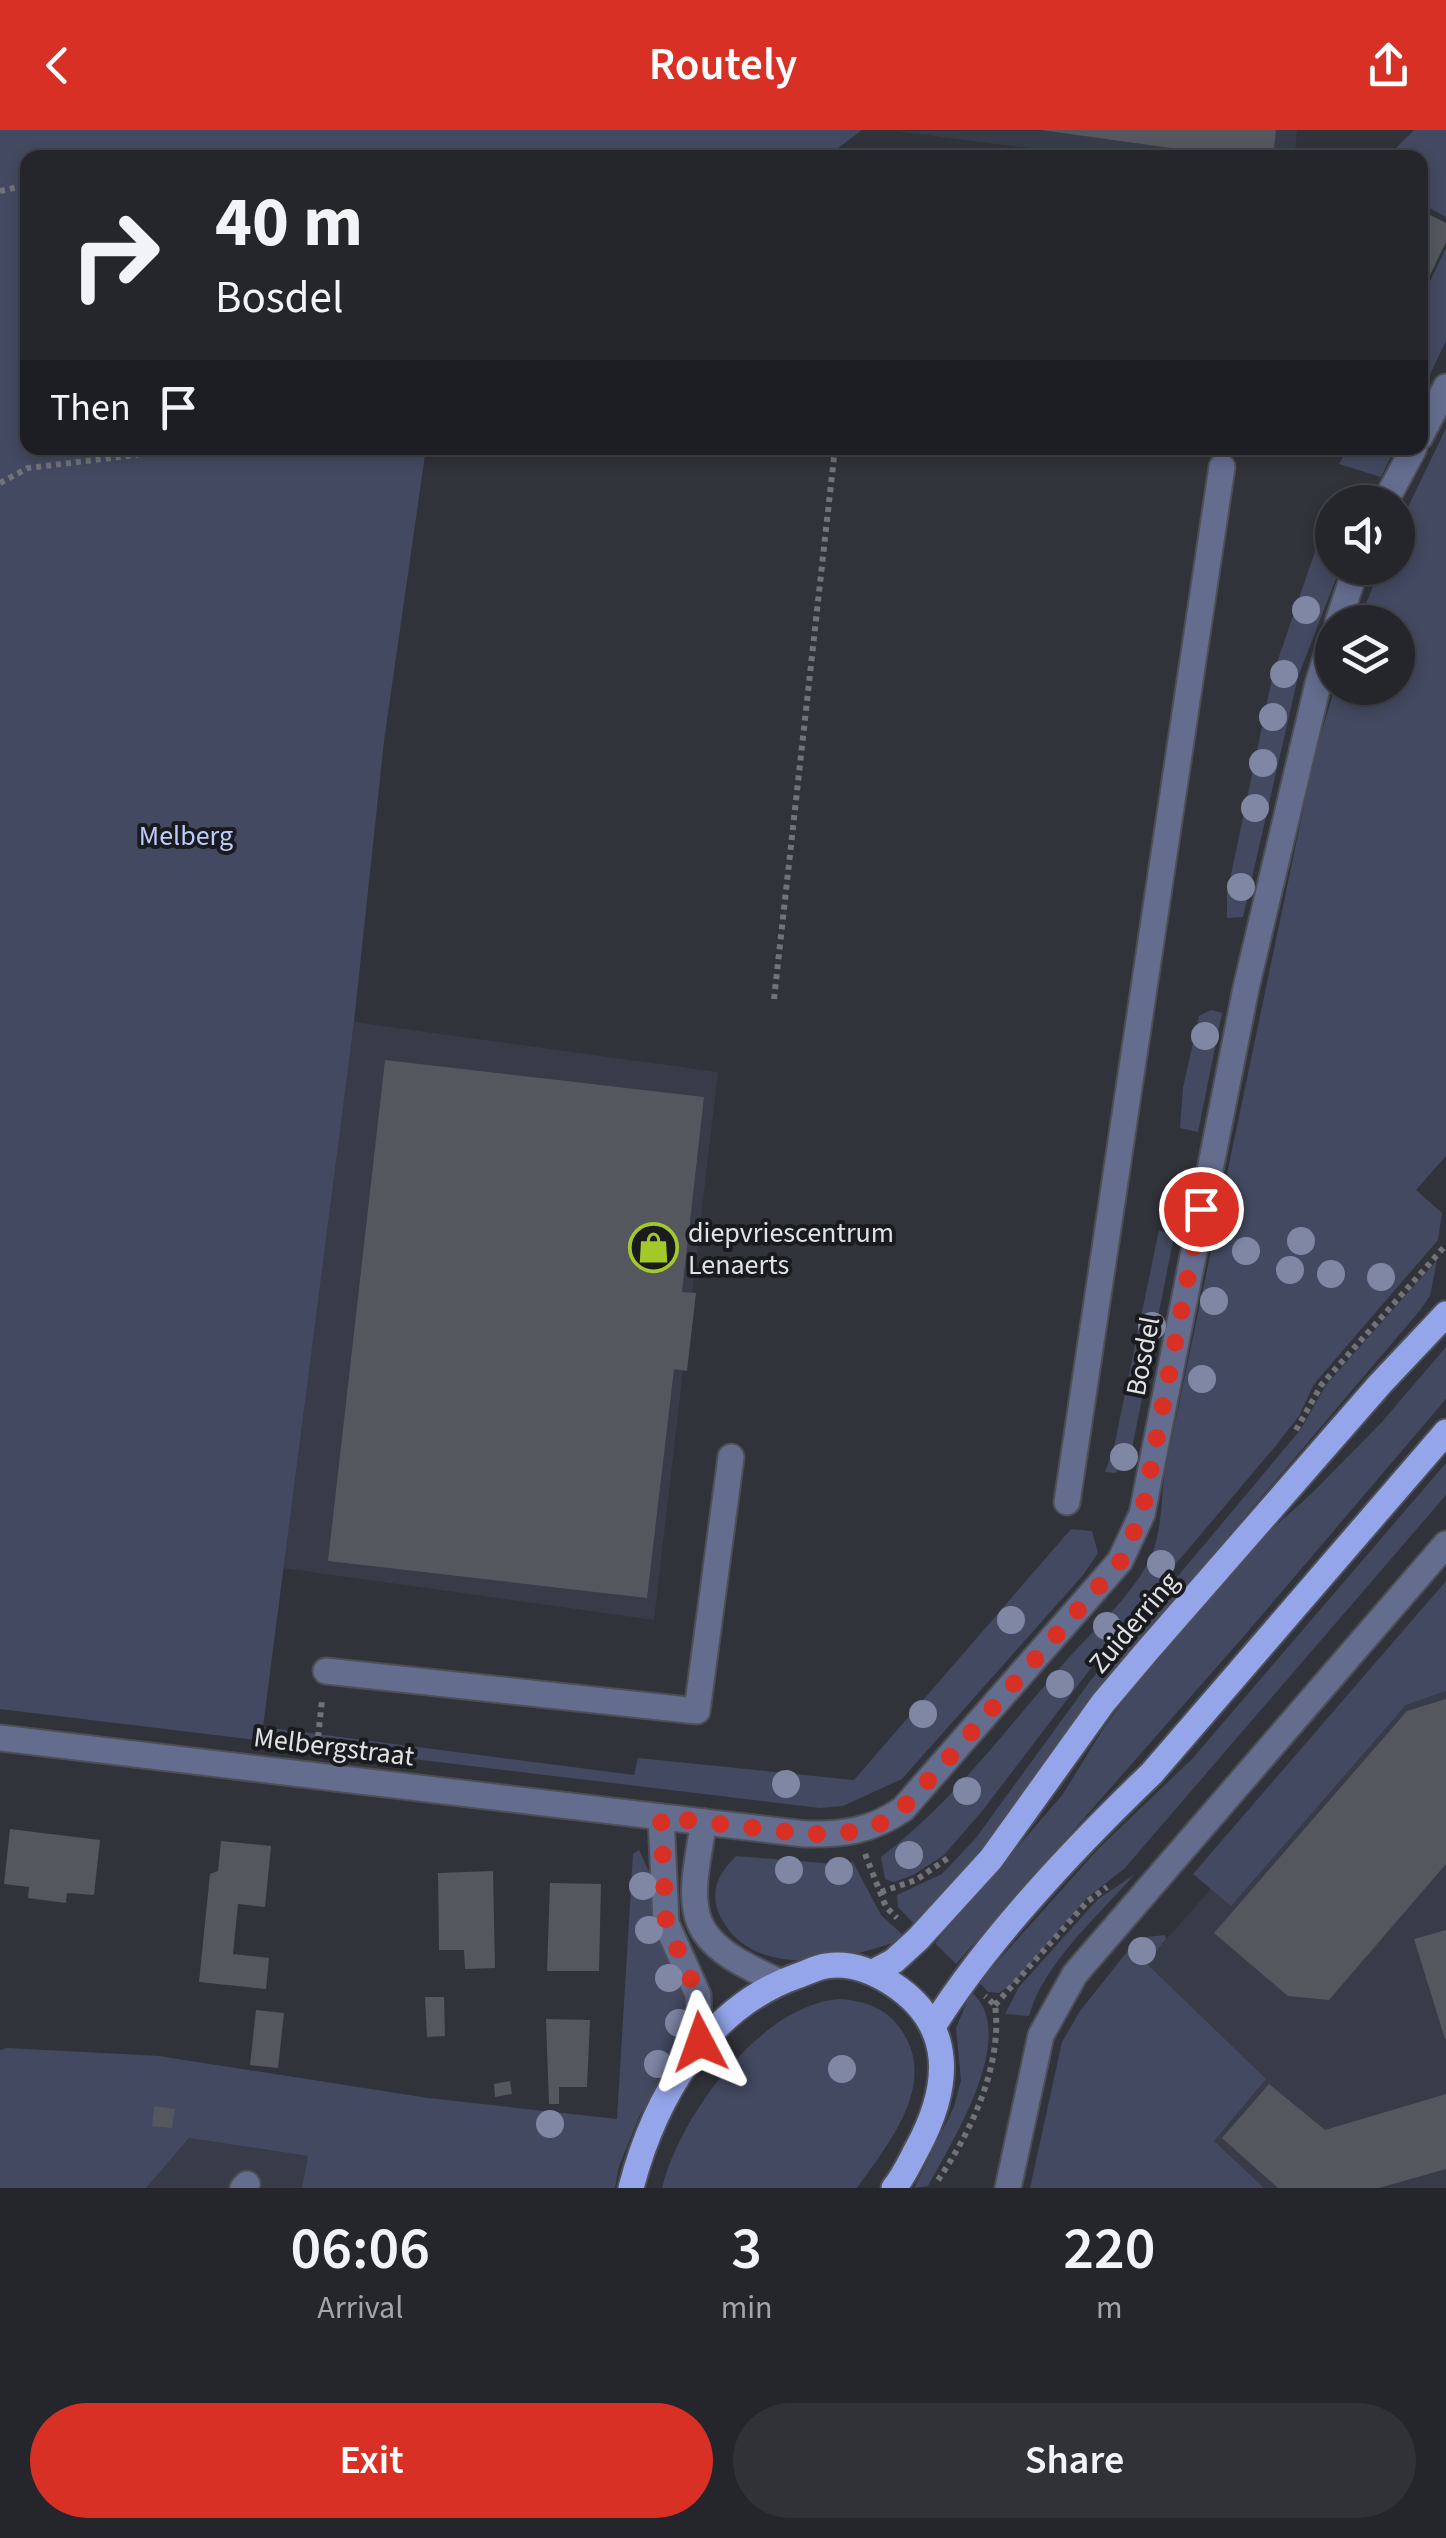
<!DOCTYPE html>
<style>
:root{--surface:#25262c;--page:#313238;--text:#f1f3f6;--muted:#a3a5a9;--line:#424348;--accent:#d93025}
body{margin:0;font-family:"Source Sans 3",sans-serif;background:var(--page);color:var(--text);height:100vh;display:flex;flex-direction:column;font-size:38px;white-space:nowrap}
*{box-sizing:border-box;margin:0}
p{font-size:32px;color:var(--muted)}
.icon{flex:none;width:55px;height:55px;fill:none;stroke:currentColor;stroke-width:2;stroke-linecap:round;stroke-linejoin:round}
.map{position:relative;height:2058px;overflow:hidden}
.side{display:flex;flex-direction:column;background:var(--surface);flex:1}
.side>*{flex:none}
.hud{position:absolute;left:20px;top:20px;width:1408px;height:305px;border-radius:20px;box-shadow:0 5px 15px #0003,0 0 0 2px var(--line);background:#25262c;color:var(--text);overflow:hidden}
.fabs{position:absolute;left:1315px;top:355px;display:grid;gap:20px}
.fabs a{display:grid;place-items:center;width:100px;height:100px;border-radius:50%;background:var(--surface);box-shadow:0 5px 15px #0003,0 0 0 2px var(--line);font-size:50px}
.pin{position:absolute;display:grid;place-items:center;width:85px;height:85px;color:#fff;margin:-42px;border:5px solid #fff;border-radius:50%;box-shadow:0 2px 10px #0007}
.me{position:absolute;width:110px;margin:-55px;rotate:356deg;stroke-linejoin:round;filter:drop-shadow(0 0 8px #0008)}
.turn{display:flex;align-items:center;gap:35px;height:210px;padding:0 30px;font-size:45px}
.turn .icon{width:130px;height:130px;stroke-width:2.5}
.turn b{display:block;font-size:70px;line-height:85px}
.then{display:flex;align-items:center;height:95px;padding:0 30px;background:#0003;gap:20px;font-size:38px}
.eta{display:flex;justify-content:space-evenly;align-items:center;height:170px;text-align:center}
.eta b{font-size:60px;font-weight:600;line-height:70px}
.button{display:flex;gap:20px;margin-top:auto;padding:20px 30px}
.button a{flex:1;height:115px;border-radius:60px;background:var(--accent);color:#fff;font-size:40px;font-weight:600;line-height:115px;text-align:center}
.button a+a{background:var(--page);color:var(--text)}
header{display:flex;justify-content:space-between;align-items:center;height:130px;padding:0 30px;background:var(--accent);color:#fff;font-size:45px;font-weight:600}
.map>svg:first-child{display:block}
</style>
<header><svg class="icon" aria-label="back" viewBox="0 0 24 24"><path d="M15 5l-7 7 7 7"/></svg>Routely<svg class="icon" aria-label="share" viewBox="0 0 24 24"><path d="M12 15V3M7 8l5-5 5 5M5 13v7h14v-7"/></svg></header>
<div class="map">
<svg width="1446" height="2058" viewBox="0 0 1446 2058">
<rect width="100%" height="100%" fill="#31333a"/>
<g fill="#383b48">
<path d="M1297 0 1295 23 1290 28 1099 27 896 1Z"/>
<path d="M354 892 718 942 654 1490 282 1438Z"/>
<path d="M1446 1561V2058H1264L1213 2011 1145 1833 1211 1759 1231 1775 1406 1575Z"/>
<path d="M188 2008 309 2026 302 2058H146Z"/>
</g>
<g fill="#434960">
<path d="M0 0H862L825 28H28V318H426L384 611 354 892 263 1597 634 1645 638 1628 854 1650 1071 1399 1092 1401 1098 1423 1083 1445 902 1649 843 1676 819 1678 0 1579Z"/>
<path d="M1414 0H1446V87L1420 73V64L1429 44 1420 39V28L1400 27 1392 22Z"/>
<path d="M1446 118V211L1420 265V172Z"/>
<path d="M1446 298V1026L1416 1060 1442 1083 1438 1110 1314 1254 1299 1286 1274 1318 1123 1496 983 1680 944 1725 913 1745 894 1752 885 1749 881 1727C952 1673 1007 1598 1065 1532 1092 1502 1131 1466 1149 1431 1162 1405 1161 1369 1165 1341L1315 623 1335 558H1398V492H1359L1380 438H1398V398Z"/>
<path d="M1348 318H1395L1381 347 1339 334Z"/>
<path d="M1329 400 1332 402V438H1340L1298 547 1243 787 1227 788V764L1273 544 1321 404Z"/>
<path d="M1211 880 1222 883 1198 1002 1180 998 1183 958 1199 886Z"/>
<path d="M1159 1100 1174 1106 1130 1329 1115 1343 1105 1342 1114 1317Z"/>
<path d="M1437 1130 1430 1166 1421 1179 1107 1549 1041 1649 918 1798 898 1777 897 1765 942 1744 975 1709 1091 1550 1301 1299 1326 1255Z"/>
<path d="M1446 1217V1269L1244 1506 956 1834 935 1813 1063 1664 1103 1599 1151 1533 1244 1424 1310 1365 1381 1293Z"/>
<path d="M1446 1333V1365L1124 1739 1088 1767 1015 1852 999 1863 988 1862 979 1852 1099 1718 1192 1629Z"/>
<path d="M1446 1451V1561L1406 1575 1231 1776 1193 1744Z"/>
<path d="M639 1720 656 1757 690 1874 689 1904 640 1985 619 2036 615 2058H302L308 2026 189 2008 146 2058H0V1920L8 1918 159 1926 428 1968 617 1989 633 1724Z"/>
<path d="M736 1726 834 1734 853 1732 881 1785 906 1808C851 1829 755 1853 721 1788 708 1763 718 1744 736 1726Z"/>
<path d="M1135 1744C1100 1784 1043 1834 1029 1886L1005 1884 1019 1857 1097 1770Z"/>
<path d="M1165 1805 1166 1809 1146 1833 1266 1949 1214 2011 1264 2058H1030L1062 1912 1080 1881 1138 1808Z"/>
<path d="M971 1862C1021 1903 951 2014 928 2056L914 2058 954 1977 961 1950 956 1898Z"/>
<path d="M842 1869C867 1872 887 1878 902 1901 938 1955 888 2014 857 2058H662C679 1987 762 1872 842 1869Z"/>
</g>
<g fill="#54575e">
<path d="M1041 0H1276L1273 28H1243Z"/>
<path d="M1420 80 1446 93V112L1420 166Z"/>
<path d="M385 930 704 967 682 1162 696 1163 687 1241 674 1239 647 1468 328 1431Z"/>
<path d="M1446 1569V1734L1329 1870 1288 1866 1214 1803 1407 1581Z"/>
<path d="M10 1699 100 1710 94 1765 67 1763 66 1773 28 1768 29 1757 4 1754Z"/>
<path d="M221 1711 271 1716 265 1777 238 1774 233 1824 269 1828 266 1859 199 1852 210 1744 218 1741Z"/>
<path d="M493 1741 495 1838 465 1839 464 1820H439L438 1743Z"/>
<path d="M550 1753 601 1754 599 1841H547Z"/>
<path d="M1446 1800V1908L1445 1909 1414 1809Z"/>
<path d="M425 1867H444L445 1906 427 1907Z"/>
<path d="M256 1880 284 1883 278 1938 250 1935Z"/>
<path d="M546 1889 590 1890 587 1957H559V1974H549Z"/>
<path d="M510 1951 512 1964 495 1967 494 1954Z"/>
<path d="M1269 1954 1325 2000 1446 1964V2039L1379 2058H1278L1222 2008Z"/>
<path d="M154 1976 175 1979 172 1998 152 1996Z"/>
</g>
<g fill="none" stroke-linecap="round" stroke-linejoin="round">
<defs>
<g id="minor">
<path d="M1420 307 1446 257"/>
<path d="M1385 372 1414 318"/>
<path d="M1338 492 1356 438"/>
<path d="M1067 1372 1222 337"/>
<path d="M326 1541 697 1581 731 1327"/>
<path d="M0 1608 805 1704C842 1705 872 1701 903 1679L1120 1431 1142 1384 1246 858 1318 554 1332 508"/>
<path d="M661 1687 666 1793 698 1865 700 1912"/>
<path d="M704 1692C686 1789 685 1810 780 1852"/>
<path d="M243 2058 247 2054"/>
<path d="M1008 2058 1041 1905 1075 1844 1446 1414"/>
</g>
<g id="major">
<path d="M873 1842 894 1831 918 1809 991 1729 1103 1573 1147 1521 1380 1254 1446 1184"/>
<path d="M934 1895C991 1805 1075 1717 1152 1643L1446 1302"/>
<path d="M631 2058C654 1969 706 1878 797 1846 806 1843 817 1837 826 1836 849 1832 872 1841 891 1853 957 1895 950 1958 917 2019 910 2032 904 2046 894 2058"/>
</g>
</defs>
<use href="#minor" stroke="#4d4f56" stroke-width="29"/>
<use href="#major" stroke="#4d4f56" stroke-width="29"/>
<g stroke="#717378" stroke-width="6" stroke-dasharray="5 5" stroke-linecap="butt">
<path d="M0 61 28 55"/>
<path d="M0 353 28 338 136 325 149 318"/>
<path d="M774 869 835 318"/>
<path d="M1296 1300 1322 1254 1446 1115"/>
<path d="M317 1617 322 1570"/>
<path d="M865 1724 886 1777 897 1788"/>
<path d="M881 1762 916 1750 948 1728"/>
<path d="M995 1875 1088 1771 1107 1757"/>
<path d="M938 2050C971 2002 1003 1935 995 1875L985 1866"/>
</g>
<use href="#minor" stroke="#656d8f" stroke-width="25"/>
<use href="#major" stroke="#95a5ea" stroke-width="25"/>
</g>
<g fill="#7f87a5">
<circle cx="1306" cy="480" r="14"/>
<circle cx="1284" cy="544" r="14"/>
<circle cx="1273" cy="587" r="14"/>
<circle cx="1263" cy="633" r="14"/>
<circle cx="1255" cy="678" r="14"/>
<circle cx="1241" cy="757" r="14"/>
<circle cx="1205" cy="906" r="14"/>
<circle cx="1301" cy="1111" r="14"/>
<circle cx="1246" cy="1121" r="14"/>
<circle cx="1290" cy="1140" r="14"/>
<circle cx="1331" cy="1144" r="14"/>
<circle cx="1381" cy="1147" r="14"/>
<circle cx="1214" cy="1171" r="14"/>
<circle cx="1152" cy="1196" r="14"/>
<circle cx="1202" cy="1249" r="14"/>
<circle cx="1124" cy="1327" r="14"/>
<circle cx="1161" cy="1434" r="14"/>
<circle cx="1011" cy="1490" r="14"/>
<circle cx="1107" cy="1496" r="14"/>
<circle cx="1060" cy="1554" r="14"/>
<circle cx="923" cy="1584" r="14"/>
<circle cx="786" cy="1654" r="14"/>
<circle cx="967" cy="1661" r="14"/>
<circle cx="909" cy="1725" r="14"/>
<circle cx="789" cy="1740" r="14"/>
<circle cx="839" cy="1741" r="14"/>
<circle cx="643" cy="1756" r="14"/>
<circle cx="649" cy="1800" r="14"/>
<circle cx="1142" cy="1821" r="14"/>
<circle cx="669" cy="1848" r="14"/>
<circle cx="679" cy="1893" r="14"/>
<circle cx="658" cy="1934" r="14"/>
<circle cx="842" cy="1939" r="14"/>
<circle cx="550" cy="1994" r="14"/>
</g>
<g fill="none" stroke-linecap="round" stroke-linejoin="round">
<path stroke="#d93025" stroke-width="18" stroke-dasharray="0 32.4" d="M700 1912 698 1865 666 1793 661 1687 806 1704H835L862 1700 884 1692 902 1679 948 1629 1120 1432 1142 1384 1201 1079"/>
</g>
<defs>
<symbol id="shop-ring" viewBox="-11 -11 22 22"><circle r="9.5" fill="#1a1b1e" stroke="#a2c929" stroke-width="1.5"/><path d="M-5-2.5h2.3a2.7 3.5 0 0 1 5.4 0H5L5.5 6h-11ZM-1.5-2.5h3a1.5 2.3 0 0 0-3 0Z" fill="#a2c929"/></symbol>
</defs>
<g fill-rule="evenodd">
<use href="#shop-ring" x="626" y="1090" width="55" height="55"/>
</g>
<g text-anchor="middle" stroke-width="8" stroke-linejoin="round" paint-order="stroke">
<g font-size="28" fill="#becbfd" stroke="#1a1b1e">
<text x="186" y="715">Melberg</text>
</g>
<g font-size="28" fill="#e1e2e6" stroke="#1a1b1e" text-anchor="start">
<text x="688" y="1112">diepvriescentrum<tspan x="688" dy="32">Lenaerts</tspan></text>
</g>
<g font-size="28" fill="#e1e2e6" stroke="#1a1b1e">
<text transform="translate(1142 1226) rotate(-79)" y="10">Bosdel</text>
<text transform="translate(1133 1492) rotate(-50)" y="10">Zuiderring</text>
<text transform="translate(334 1616) rotate(7)" y="10">Melbergstraat</text>
</g>
</g>
</svg>
<div class="fabs">
<a><svg class="icon" aria-label="sound" viewBox="0 0 24 24"><path d="M4 9h4l5-4v14l-5-4H4zM17 9q2 3 0 6"/></svg></a>
<a><svg class="icon" aria-label="layers" viewBox="0 0 24 24"><path d="M12 4l9 5-9 5-9-5zM3 14l9 5 9-5"/></svg></a>
</div>
<div class="pin" style="left:1201px;top:1079px;background:#d93025"><svg class="icon" aria-label="arrive" viewBox="0 0 24 24"><path d="M6 21V4h12l-3 4 3 4H6"/></svg></div>
<svg class="me" style="left:700px;top:1912px" viewBox="-20 -20 40 40"><path d="M0-17L14 15 0 8-14 15z" fill="#d93025" stroke="#fff" stroke-width="4"/></svg>
<div class="hud">
<div class="turn"><svg class="icon" aria-label="right" viewBox="0 0 24 24"><path d="M7 20v-9h11M14 6l5 5-5 5"/></svg><div><b>40 m</b>Bosdel</div></div>
<div class="then">Then<svg class="icon" aria-label="arrive" viewBox="0 0 24 24"><path d="M6 21V4h12l-3 4 3 4H6"/></svg></div>
</div>
</div>
<section class="side">
<div class="eta">
<div><b>06:06</b><p>Arrival</p></div>
<div><b>3</b><p>min</p></div>
<div><b>220</b><p>m</p></div>
</div>
<div class="button"><a>Exit</a><a>Share</a></div>
</section>
